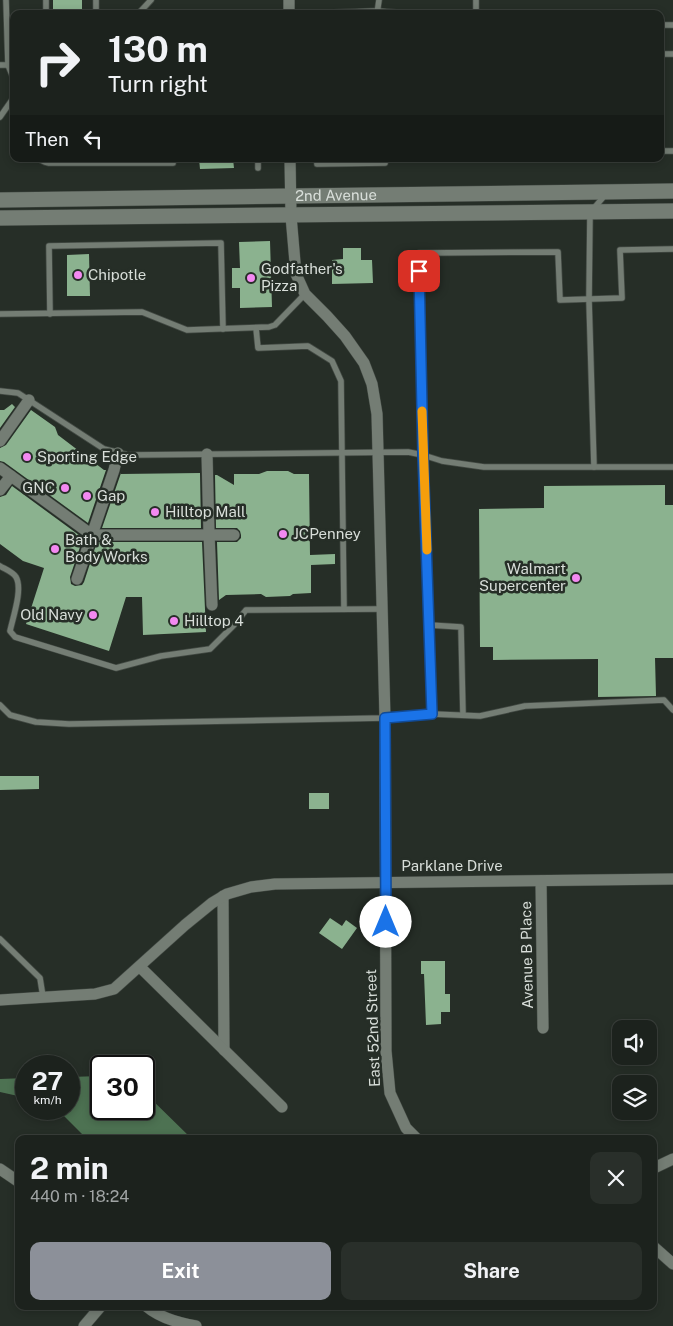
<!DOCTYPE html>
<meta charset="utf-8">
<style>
:root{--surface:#1c221d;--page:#292f2a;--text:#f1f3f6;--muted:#a0a4a4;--line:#3a3f3b;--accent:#8c9099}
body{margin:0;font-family:"Public Sans",sans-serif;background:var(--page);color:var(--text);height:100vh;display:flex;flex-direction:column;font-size:19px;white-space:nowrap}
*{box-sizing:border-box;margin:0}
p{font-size:16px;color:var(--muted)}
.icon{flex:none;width:28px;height:28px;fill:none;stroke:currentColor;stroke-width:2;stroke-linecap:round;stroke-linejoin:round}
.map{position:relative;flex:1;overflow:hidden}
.panel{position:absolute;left:15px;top:1135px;width:642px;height:175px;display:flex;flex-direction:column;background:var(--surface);border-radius:10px;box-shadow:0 2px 8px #0003,0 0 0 1px var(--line)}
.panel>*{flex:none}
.banner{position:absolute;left:10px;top:10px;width:654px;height:152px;border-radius:10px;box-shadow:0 2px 8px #0003,0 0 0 1px var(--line);background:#1c221d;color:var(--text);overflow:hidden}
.controls{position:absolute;left:612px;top:1020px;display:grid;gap:10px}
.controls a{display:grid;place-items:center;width:45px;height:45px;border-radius:10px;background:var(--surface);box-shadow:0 2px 8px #0003,0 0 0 1px var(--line);font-size:25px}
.speed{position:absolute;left:15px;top:1055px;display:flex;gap:10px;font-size:25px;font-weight:700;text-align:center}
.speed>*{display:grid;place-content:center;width:65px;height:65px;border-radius:50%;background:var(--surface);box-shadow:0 2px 8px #0003,0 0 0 1px var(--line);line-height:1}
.speed small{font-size:12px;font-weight:400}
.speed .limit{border:2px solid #111;border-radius:8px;background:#fff;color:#111}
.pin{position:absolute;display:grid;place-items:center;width:42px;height:42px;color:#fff;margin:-21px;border-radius:10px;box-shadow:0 2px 8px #0006}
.me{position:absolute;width:55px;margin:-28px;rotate:0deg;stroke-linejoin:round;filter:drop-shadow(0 0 4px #0008)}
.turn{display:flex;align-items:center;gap:18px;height:105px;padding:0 15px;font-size:22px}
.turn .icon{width:65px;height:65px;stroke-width:2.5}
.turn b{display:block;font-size:35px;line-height:42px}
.then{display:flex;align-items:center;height:48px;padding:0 15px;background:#0003;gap:10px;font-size:19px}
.round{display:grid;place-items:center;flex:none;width:52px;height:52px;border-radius:10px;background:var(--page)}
.head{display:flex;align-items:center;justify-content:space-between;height:85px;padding:0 15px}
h1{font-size:30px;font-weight:700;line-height:38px}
.action{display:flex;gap:10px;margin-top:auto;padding:10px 15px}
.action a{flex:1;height:58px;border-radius:10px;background:var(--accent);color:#fff;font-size:20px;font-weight:700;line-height:58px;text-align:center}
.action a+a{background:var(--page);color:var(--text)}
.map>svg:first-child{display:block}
</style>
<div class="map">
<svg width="673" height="1326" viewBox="0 0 673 1326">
<rect width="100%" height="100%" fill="#262e27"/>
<g fill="#4d7252">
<path d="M101 1076V1109H144V1092L192 1139H87L62 1114 49 1109H69V1077Z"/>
<path d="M26 1078V1099L18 1096 0 1092V1079Z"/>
</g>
<g fill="#8bb28f">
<rect x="53" y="0" width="29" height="14"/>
<path d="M199 159H233L234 168 200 169Z"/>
<path d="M270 241 272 307 240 308V288H232V268H240L239 242Z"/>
<path d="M343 248H361V260H372L373 283 332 284V260L343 259Z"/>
<path d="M89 254 90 296H67V255Z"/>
<path d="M12 404 15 407 0 428V410H4Z"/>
<path d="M31 410 55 427 58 435 104 470H106L88 523 4 462 0 461V448L6 445Z"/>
<path d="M267 471H288L294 474H309L310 555 335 554V564L311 565V593L293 594 290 596 266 597 261 594 226 595 219 600 217 542H237L241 538V535L240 531 237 528H216L215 475H217L234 485V474H259Z"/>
<path d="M121 473V474L200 473 201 528H102Z"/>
<path d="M665 485V505H673V658H655L656 696 598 697V659L493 660V647H480L479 509 544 508V486Z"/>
<path d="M12 486 83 538 70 577 71 584 75 586 82 585 84 582 97 542H202L206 632 143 635 142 597H126L109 651 26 624 44 568 23 561 0 544V497L6 495Z"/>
<path d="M0 776H39V789L0 790Z"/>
<rect x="309" y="793" width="20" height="16"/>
<path d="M330 918 342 926 346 920 357 928 342 949 319 933Z"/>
<path d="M421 961H445V994H450V1012H441V1024L426 1025 424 974H421Z"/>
</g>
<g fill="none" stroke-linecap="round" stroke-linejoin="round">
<defs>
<g id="lane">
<path d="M6 0 8 65 14 80"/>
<path d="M46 0V14"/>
<path d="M96 0V14"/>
<path d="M476 0V14"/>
<path d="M138 14 151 0"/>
<path d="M290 14 377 11 416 14"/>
<path d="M377 14 379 0"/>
<path d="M660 25H673"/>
<path d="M660 54H673"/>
<path d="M0 65H8"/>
<path d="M0 117 14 97"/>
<path d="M660 151H673"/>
<path d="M39 159 45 162 49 163H173V159"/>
<path d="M258 159V168"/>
<path d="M317 159V164L385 163V159"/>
<path d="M0 314 142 312 187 330 269 327 275 325 305 294"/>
<path d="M50 314 49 246 221 243 223 329"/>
<path d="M256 328 258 348 308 346 332 361 341 381 344 609"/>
<path d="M0 391 18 393 104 449 128 455 408 452 423 455 442 461 484 467H673"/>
<path d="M594 467 589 300 590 213 605 195"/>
<path d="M0 566C5 569 13 572 16 577 23 589 13 617 10 631L15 637 116 668 161 656 210 649 234 625 246 610 382 609"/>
<path d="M429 625 461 627 463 715"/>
<path d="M0 705 10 715 36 722 69 724 385 718 432 714 480 716 525 706 664 700 673 710"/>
<path d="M432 714 423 455 419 253 558 252 560 300 622 298 620 250 673 249"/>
<path d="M0 939 40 978 43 997"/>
</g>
<g id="street">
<path d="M289 0V14"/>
<path d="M290 159 291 216 296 274 305 294 327 316 345 336 364 363 372 384 377 414 385 718 386 1051 390 1093 406 1128 417 1139"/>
<path d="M0 441 29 400"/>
<path d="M207 454 209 534 212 605"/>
<path d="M0 468 92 535H234"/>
<path d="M0 490 11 476"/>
<path d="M77 579 114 470 118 453"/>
<path d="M541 881 543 1028"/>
<path d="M223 896 224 1050"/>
<path d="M140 967 282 1107"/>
<path d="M0 1000 95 994 114 989 185 925 212 903 227 894 251 887 275 884 673 879"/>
<path d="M654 1168 673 1159"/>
<path d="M0 1169 19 1182"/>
<path d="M654 1247 673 1264"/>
<path d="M146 1306C160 1318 178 1323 196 1326"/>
<path d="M84 1326 101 1306"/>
</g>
<g id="secondary">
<path id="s1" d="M0 200 673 191"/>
<path d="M0 218 673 211"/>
</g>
</defs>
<use href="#lane" stroke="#434a44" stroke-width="7"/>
<use href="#street" stroke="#434a44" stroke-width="12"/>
<use href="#secondary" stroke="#434a44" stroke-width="16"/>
<use href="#lane" stroke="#747d74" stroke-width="5.5"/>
<use href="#street" stroke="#747d74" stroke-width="11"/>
<use href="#secondary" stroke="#747d74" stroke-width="15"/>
</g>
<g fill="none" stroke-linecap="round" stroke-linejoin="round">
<defs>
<path id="route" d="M386 922 385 718 432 714 423 455 419 271"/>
</defs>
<use href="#route" stroke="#114b97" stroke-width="12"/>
<use href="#route" stroke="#1a73e8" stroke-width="9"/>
<path stroke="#f59e0b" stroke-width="9" d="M422 411 427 550"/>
</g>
<g fill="#f389f1" stroke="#262e27" stroke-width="2">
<circle cx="78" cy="275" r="5"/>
<circle cx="251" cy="278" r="5"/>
<circle cx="27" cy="457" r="5"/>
<circle cx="65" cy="488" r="5"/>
<circle cx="87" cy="496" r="5"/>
<circle cx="155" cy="512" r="5"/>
<circle cx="283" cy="534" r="5"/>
<circle cx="55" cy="549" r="5"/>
<circle cx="576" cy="578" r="5"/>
<circle cx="93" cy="615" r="5"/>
<circle cx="174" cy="621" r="5"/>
</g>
<g text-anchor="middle" stroke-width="5" stroke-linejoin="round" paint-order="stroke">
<g font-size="15" fill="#d8ded9" stroke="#262e27">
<text dy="5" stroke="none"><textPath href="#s1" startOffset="336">2nd Avenue</textPath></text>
<text x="452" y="871">Parklane Drive</text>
<text transform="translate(527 955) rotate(-91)" y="5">Avenue B Place</text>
<text transform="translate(373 1028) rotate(-92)" y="5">East 52nd Street</text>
</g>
<g font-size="15" fill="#d8ded9" stroke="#262e27" text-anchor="start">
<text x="261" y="274">Godfather's<tspan x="261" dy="17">Pizza</tspan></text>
<text x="88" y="280">Chipotle</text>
<text x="37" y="462">Sporting Edge</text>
<text x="55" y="493" text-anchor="end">GNC</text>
<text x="97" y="501">Gap</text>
<text x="165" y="517">Hilltop Mall</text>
<text x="293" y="539">JCPenney</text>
<text x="65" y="545">Bath &amp;<tspan x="65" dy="17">Body Works</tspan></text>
<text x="566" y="574" text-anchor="end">Walmart<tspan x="566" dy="17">Supercenter</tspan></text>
<text x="83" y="620" text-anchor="end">Old Navy</text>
<text x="184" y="626">Hilltop 4</text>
</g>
</g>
</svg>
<div class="controls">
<a><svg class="icon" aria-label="sound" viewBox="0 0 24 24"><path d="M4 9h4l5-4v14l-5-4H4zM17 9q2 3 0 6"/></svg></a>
<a><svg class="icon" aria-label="layers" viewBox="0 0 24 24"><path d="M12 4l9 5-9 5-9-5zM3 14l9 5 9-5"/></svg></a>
</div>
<div class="speed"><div>27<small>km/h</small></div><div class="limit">30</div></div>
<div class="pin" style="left:419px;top:271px;background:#d93025"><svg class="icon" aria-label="arrive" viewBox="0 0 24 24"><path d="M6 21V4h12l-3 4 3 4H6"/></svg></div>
<svg class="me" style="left:386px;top:922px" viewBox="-20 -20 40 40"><circle r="19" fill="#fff"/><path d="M0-13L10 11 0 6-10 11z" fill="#1a73e8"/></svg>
<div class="banner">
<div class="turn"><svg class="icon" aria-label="right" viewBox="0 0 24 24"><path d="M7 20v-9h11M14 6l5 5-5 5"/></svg><div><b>130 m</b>Turn right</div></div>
<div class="then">Then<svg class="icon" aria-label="left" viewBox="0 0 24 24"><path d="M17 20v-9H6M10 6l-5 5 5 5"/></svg></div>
</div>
<section class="panel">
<div class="head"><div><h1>2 min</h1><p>440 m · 18:24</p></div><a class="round"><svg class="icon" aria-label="close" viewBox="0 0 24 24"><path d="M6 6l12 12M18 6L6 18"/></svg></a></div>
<div class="action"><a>Exit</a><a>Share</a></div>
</section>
</div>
